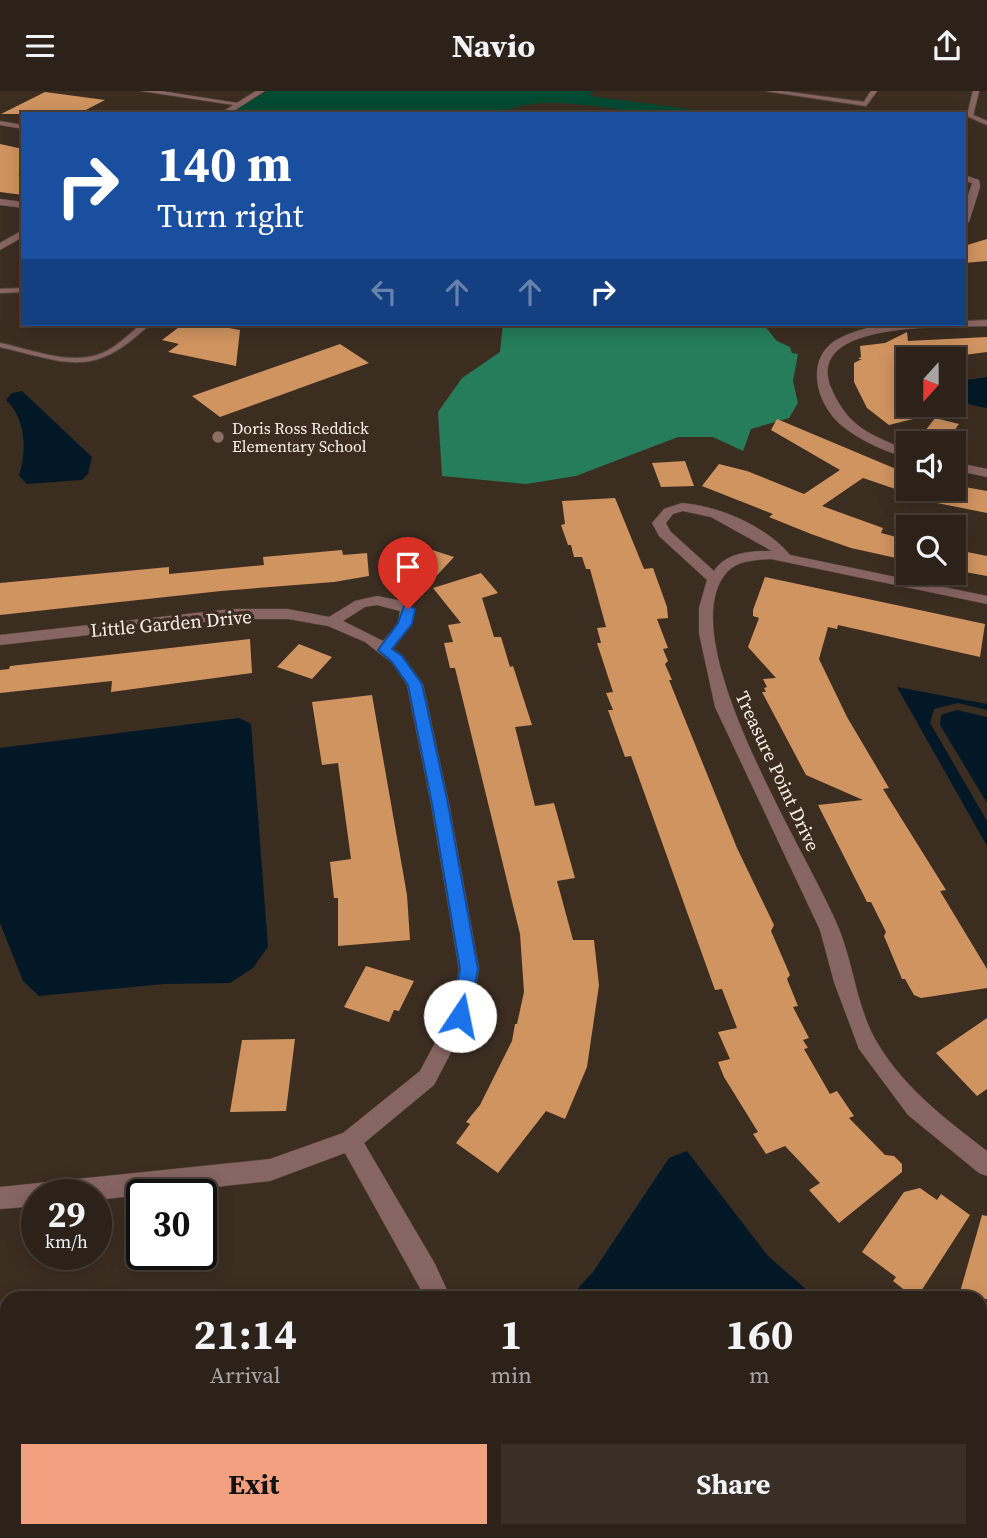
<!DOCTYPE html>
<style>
:root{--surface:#2d2219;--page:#392f26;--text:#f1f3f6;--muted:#a7a4a2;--line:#483f38;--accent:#f2a080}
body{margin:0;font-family:"Source Serif 4",serif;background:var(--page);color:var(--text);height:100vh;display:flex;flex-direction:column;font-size:26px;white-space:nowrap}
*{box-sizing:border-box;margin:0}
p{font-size:23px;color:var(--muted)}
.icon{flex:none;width:38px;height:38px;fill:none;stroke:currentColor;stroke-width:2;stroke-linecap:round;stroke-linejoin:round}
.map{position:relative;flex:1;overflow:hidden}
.panel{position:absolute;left:0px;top:1200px;width:987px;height:247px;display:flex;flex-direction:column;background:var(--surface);border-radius:21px 21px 0 0;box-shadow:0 4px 18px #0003,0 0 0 2px var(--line)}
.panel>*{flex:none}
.banner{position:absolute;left:21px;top:21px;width:945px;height:214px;border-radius:0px;box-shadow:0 4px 18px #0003,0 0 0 2px var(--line);background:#1a4fa0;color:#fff;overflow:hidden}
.needle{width:46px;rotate:201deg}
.controls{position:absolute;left:896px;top:256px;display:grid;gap:14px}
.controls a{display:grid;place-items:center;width:70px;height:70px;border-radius:0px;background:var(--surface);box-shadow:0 4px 18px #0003,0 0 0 2px var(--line);font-size:35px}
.speed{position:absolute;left:21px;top:1088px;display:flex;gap:14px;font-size:35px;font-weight:700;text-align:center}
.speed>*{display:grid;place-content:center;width:91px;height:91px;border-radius:50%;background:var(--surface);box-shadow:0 4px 18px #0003,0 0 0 2px var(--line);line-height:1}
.speed small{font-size:18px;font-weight:400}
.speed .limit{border:4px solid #111;border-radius:10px;background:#fff;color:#111}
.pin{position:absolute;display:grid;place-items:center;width:60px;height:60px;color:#fff;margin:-72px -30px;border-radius:50% 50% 50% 0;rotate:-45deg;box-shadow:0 0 7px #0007}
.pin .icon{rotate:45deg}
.me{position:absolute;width:77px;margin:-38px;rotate:11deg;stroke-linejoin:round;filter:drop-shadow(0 0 5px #0008)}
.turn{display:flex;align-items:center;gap:24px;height:147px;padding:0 21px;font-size:32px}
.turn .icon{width:91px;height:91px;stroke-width:2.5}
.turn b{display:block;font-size:49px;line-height:60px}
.lanes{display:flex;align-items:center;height:66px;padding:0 21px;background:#0003;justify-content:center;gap:35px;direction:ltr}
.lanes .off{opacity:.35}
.eta{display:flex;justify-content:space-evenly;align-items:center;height:119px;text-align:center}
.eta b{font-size:42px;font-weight:700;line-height:49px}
.primary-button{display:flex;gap:14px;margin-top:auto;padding:14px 21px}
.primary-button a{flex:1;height:80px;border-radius:0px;background:var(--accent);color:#111;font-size:28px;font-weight:700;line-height:80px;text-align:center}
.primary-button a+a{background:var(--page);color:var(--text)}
header{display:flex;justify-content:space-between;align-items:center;height:91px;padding:0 21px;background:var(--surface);font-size:32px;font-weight:700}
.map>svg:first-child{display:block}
</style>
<header><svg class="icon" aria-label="menu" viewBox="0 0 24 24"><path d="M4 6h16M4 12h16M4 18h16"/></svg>Navio<svg class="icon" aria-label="share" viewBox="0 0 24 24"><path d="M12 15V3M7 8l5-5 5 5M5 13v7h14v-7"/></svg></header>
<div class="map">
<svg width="987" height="1447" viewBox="0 0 987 1447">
<rect width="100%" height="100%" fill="#3c2d21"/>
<path fill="#034a32" d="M267 0H594L590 5 727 23C704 23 679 24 656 23 618 20 530 0 503 23H229Z"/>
<path fill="#257d5b" d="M503 233H763L777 250 790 256 792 262 798 263 793 290 798 312 789 327 751 338 743 360 713 346H678L576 385 526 393 442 385 438 321 462 287 500 261Z"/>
<g fill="#021826">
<path d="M987 286V317C970 314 954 311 954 291Z"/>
<path d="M22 300 92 366 88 383 82 389 27 393 19 385C27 359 26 328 6 309L12 302Z"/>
<path d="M897 596 987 613V619L958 612 934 618 930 632 987 730V755Z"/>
<path d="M957 619 987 626V712L940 634 941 624Z"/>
<path d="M239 627 251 633 268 856 253 877 230 892 164 893 39 905 23 890 0 832V657Z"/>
<path d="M687 1060 768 1165 816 1207H569L593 1181 669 1067Z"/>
<path d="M980 1318 987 1322V1397L981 1399Z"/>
</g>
<g fill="#d09460">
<path d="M45 1 105 9 78 23H1Z"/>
<path d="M0 53 23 58V83L18 85 23 86V104L0 101Z"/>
<path d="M987 148V170L964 172V155Z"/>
<path d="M183 233H206L240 239 236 275 168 261 179 253 162 249Z"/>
<path d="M907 241 908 250 987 246V261L933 268H896L898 306 925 325 889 334 867 317 854 291V272L862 268H858L861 266 860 255 885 252Z"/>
<path d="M340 253 369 272 220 326 192 305Z"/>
<path d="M935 327 959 333 945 352H916Z"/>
<path d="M777 328 908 383V397H954V394L987 400V422L907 406V402L863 387 822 415 883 437 881 442 904 448 896 467 851 457 811 443 769 426 773 423 702 395 719 373 747 380 804 403 840 379 771 339Z"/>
<path d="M685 370 694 395 661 396 652 372Z"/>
<path d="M615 407 644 478 653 477 667 516 668 527 657 528 668 557 663 558 668 570 665 573 672 589H669L737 757 774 834 771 840 790 884 787 888 798 915 793 916 809 947 803 949 808 957 804 958 830 1003 837 1000 854 1025 849 1027 885 1064 894 1065 902 1073V1081L839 1132 809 1099 820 1092 785 1055 766 1063 753 1043 758 1041 724 986 718 971 730 968 718 941 737 937 722 898 715 899 631 665 625 666 608 619H613L606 602 613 601 597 552H601L597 537 606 536 590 478H586L582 466H574L571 454H568L561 434 565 433 562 410Z"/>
<path d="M423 456 454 466 428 494 396 484Z"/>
<path d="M342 459 343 464 367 462 369 485 334 491 221 500 0 524V492L169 476V483L264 474 263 466Z"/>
<path d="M957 459 987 465V485L954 479Z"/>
<path d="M481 482 498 502 482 507 494 546H501L510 576 513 575 532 634 515 636 535 715 554 712 575 787 557 790 573 849H594L599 894 587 976 565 1028 546 1020 498 1082 456 1052 470 1033 466 1031 480 1014 512 950 515 933H517L524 901 520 843 455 577H450L444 552 453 551 448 534 461 532 433 497Z"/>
<path d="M765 486 985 533 980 566 838 534 837 538 828 536 819 568 847 626 889 697 883 698 946 799 940 800 987 878V897L921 907 914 904 905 888H902L884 845 886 841 871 811H867L818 714 863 709 806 684 762 601H766L764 597 767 596 763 588 776 587 748 556 759 527 753 525V519Z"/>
<path d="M250 548 252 582 111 601 112 590 0 602V579L9 578 10 575Z"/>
<path d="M299 553 332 566 312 588 277 576Z"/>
<path d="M372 604 407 804 410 849 338 855V807H334L330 771 351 768 338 672 322 674 312 611Z"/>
<path d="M366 875 414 890 399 920 394 919 389 931 344 916Z"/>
<path d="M987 927V998L977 1005 936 962Z"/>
<path d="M295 948 286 1020 230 1021 242 949Z"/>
<path d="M920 1097 937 1109 941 1103 970 1124 916 1208 893 1190 896 1186 862 1161 904 1101Z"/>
<path d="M982 1124 987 1125V1208H958Z"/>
</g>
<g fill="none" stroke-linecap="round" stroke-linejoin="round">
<defs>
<g id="service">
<path d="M766 0H781L864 11 871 0H877L866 15Z"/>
<path d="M973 0H979L973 24 987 30V34L967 25Z"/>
<path d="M23 197V201L0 202V198Z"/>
<path d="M142 233H150C92 288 70 272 0 256V252C33 259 75 277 107 260 120 253 130 242 142 233Z"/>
</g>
<g id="minor">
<path d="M141 0H161L244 13 240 15Z"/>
<path d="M0 30 23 34V38L0 34Z"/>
<path d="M964 84 979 89 980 96 969 131 964 134V117L972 92 964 90Z"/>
<path d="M0 108 23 111V117L0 114Z"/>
<path d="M987 229V235C951 237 800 228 832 299 849 337 871 344 908 359V367C886 361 859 349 841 334 816 312 804 267 838 248 876 227 923 233 964 233V230Z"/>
<path d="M954 371 987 378V386L954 379Z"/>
<path d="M682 412C719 415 766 435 790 464L987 505V513L771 468C756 469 738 469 727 481 668 548 811 767 839 838 854 875 857 919 878 953 905 998 947 1029 987 1060V1085L979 1082 908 1024 859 958 834 891 820 839 715 616 699 542V517L707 489 659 445 652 432 664 418ZM683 420 711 426 772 460C752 460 726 461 714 480L670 440 666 432 673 423Z"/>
<path d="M377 505 402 510 415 518 412 533 393 558 402 564 423 593 449 713 479 878 470 925 434 994 364 1052 435 1173 451 1208H426L345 1062 270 1090 96 1109V1104H37V1115L0 1118V1096L270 1068 343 1042 420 980 450 924 459 878 431 713 407 594 392 572 365 551 328 535 288 528H231L0 554V544L231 518H288L329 526 355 510ZM377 514 400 520 398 532 383 550 343 530 365 516Z"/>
<path d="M460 1440H488L487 1447H459Z"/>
<path d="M500 1440H547L550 1447H503Z"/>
</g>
<g id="tertiary">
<path d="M256 0H265L229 23H219Z"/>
<path d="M23 139V146L0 159V152Z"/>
</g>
</defs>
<use href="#service" stroke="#57483d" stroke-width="2"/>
<use href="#minor" stroke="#57483d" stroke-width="1"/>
<use href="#tertiary" stroke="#57483d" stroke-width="1"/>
<use href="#service" fill="#876563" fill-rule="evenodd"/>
<use href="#minor" fill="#876563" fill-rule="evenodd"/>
<use href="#tertiary" fill="#876563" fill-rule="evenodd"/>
</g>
<path fill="#1a73e8" stroke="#114b97" stroke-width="2" d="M408 514 415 518 412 533 392 558 402 565 422 593 448 713 478 878 469 925 466 931 460 933 453 931 451 925 460 878 432 713 408 594 392 571 378 559 398 532 404 515Z"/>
<circle fill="#8d6e63" stroke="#3c2d21" stroke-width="2.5" cx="218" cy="346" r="7"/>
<g text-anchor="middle" stroke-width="7" stroke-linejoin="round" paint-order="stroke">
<g font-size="16" fill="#fbf1e9" stroke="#3c2d21" text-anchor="start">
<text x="232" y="343">Doris Ross Reddick<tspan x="232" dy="18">Elementary School</tspan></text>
</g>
<g font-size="19" fill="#fbf1e9" stroke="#3c2d21">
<text transform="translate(171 532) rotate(-5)" y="7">Little Garden Drive</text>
<text transform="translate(778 680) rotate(65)" y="7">Treasure Point Drive</text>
</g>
</g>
</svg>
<div class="controls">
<a><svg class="needle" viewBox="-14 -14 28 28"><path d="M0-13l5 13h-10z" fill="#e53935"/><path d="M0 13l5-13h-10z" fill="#a7a4a2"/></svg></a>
<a><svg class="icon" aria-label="sound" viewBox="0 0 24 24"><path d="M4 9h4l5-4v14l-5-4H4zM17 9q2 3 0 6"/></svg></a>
<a><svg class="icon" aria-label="search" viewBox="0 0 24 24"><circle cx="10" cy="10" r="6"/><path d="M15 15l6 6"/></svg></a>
</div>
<div class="speed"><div>29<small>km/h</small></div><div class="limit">30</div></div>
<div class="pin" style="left:408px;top:518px;background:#d93025"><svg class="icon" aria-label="arrive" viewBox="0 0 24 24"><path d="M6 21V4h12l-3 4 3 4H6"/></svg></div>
<svg class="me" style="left:460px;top:925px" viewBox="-20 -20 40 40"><circle r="19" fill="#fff"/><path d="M0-13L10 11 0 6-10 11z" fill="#1a73e8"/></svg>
<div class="banner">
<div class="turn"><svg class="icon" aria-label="right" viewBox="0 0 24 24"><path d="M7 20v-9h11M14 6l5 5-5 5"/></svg><div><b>140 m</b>Turn right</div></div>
<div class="lanes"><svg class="icon off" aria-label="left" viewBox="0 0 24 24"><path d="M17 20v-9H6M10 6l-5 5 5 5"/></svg><svg class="icon off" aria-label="ahead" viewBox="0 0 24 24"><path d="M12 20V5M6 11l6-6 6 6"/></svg><svg class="icon off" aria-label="ahead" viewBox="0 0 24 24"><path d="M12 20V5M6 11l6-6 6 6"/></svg><svg class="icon" aria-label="right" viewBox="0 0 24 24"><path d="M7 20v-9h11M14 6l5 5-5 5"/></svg></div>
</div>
<section class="panel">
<div class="eta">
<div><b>21:14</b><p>Arrival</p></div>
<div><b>1</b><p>min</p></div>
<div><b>160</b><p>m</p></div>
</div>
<div class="primary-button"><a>Exit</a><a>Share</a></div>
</section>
</div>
